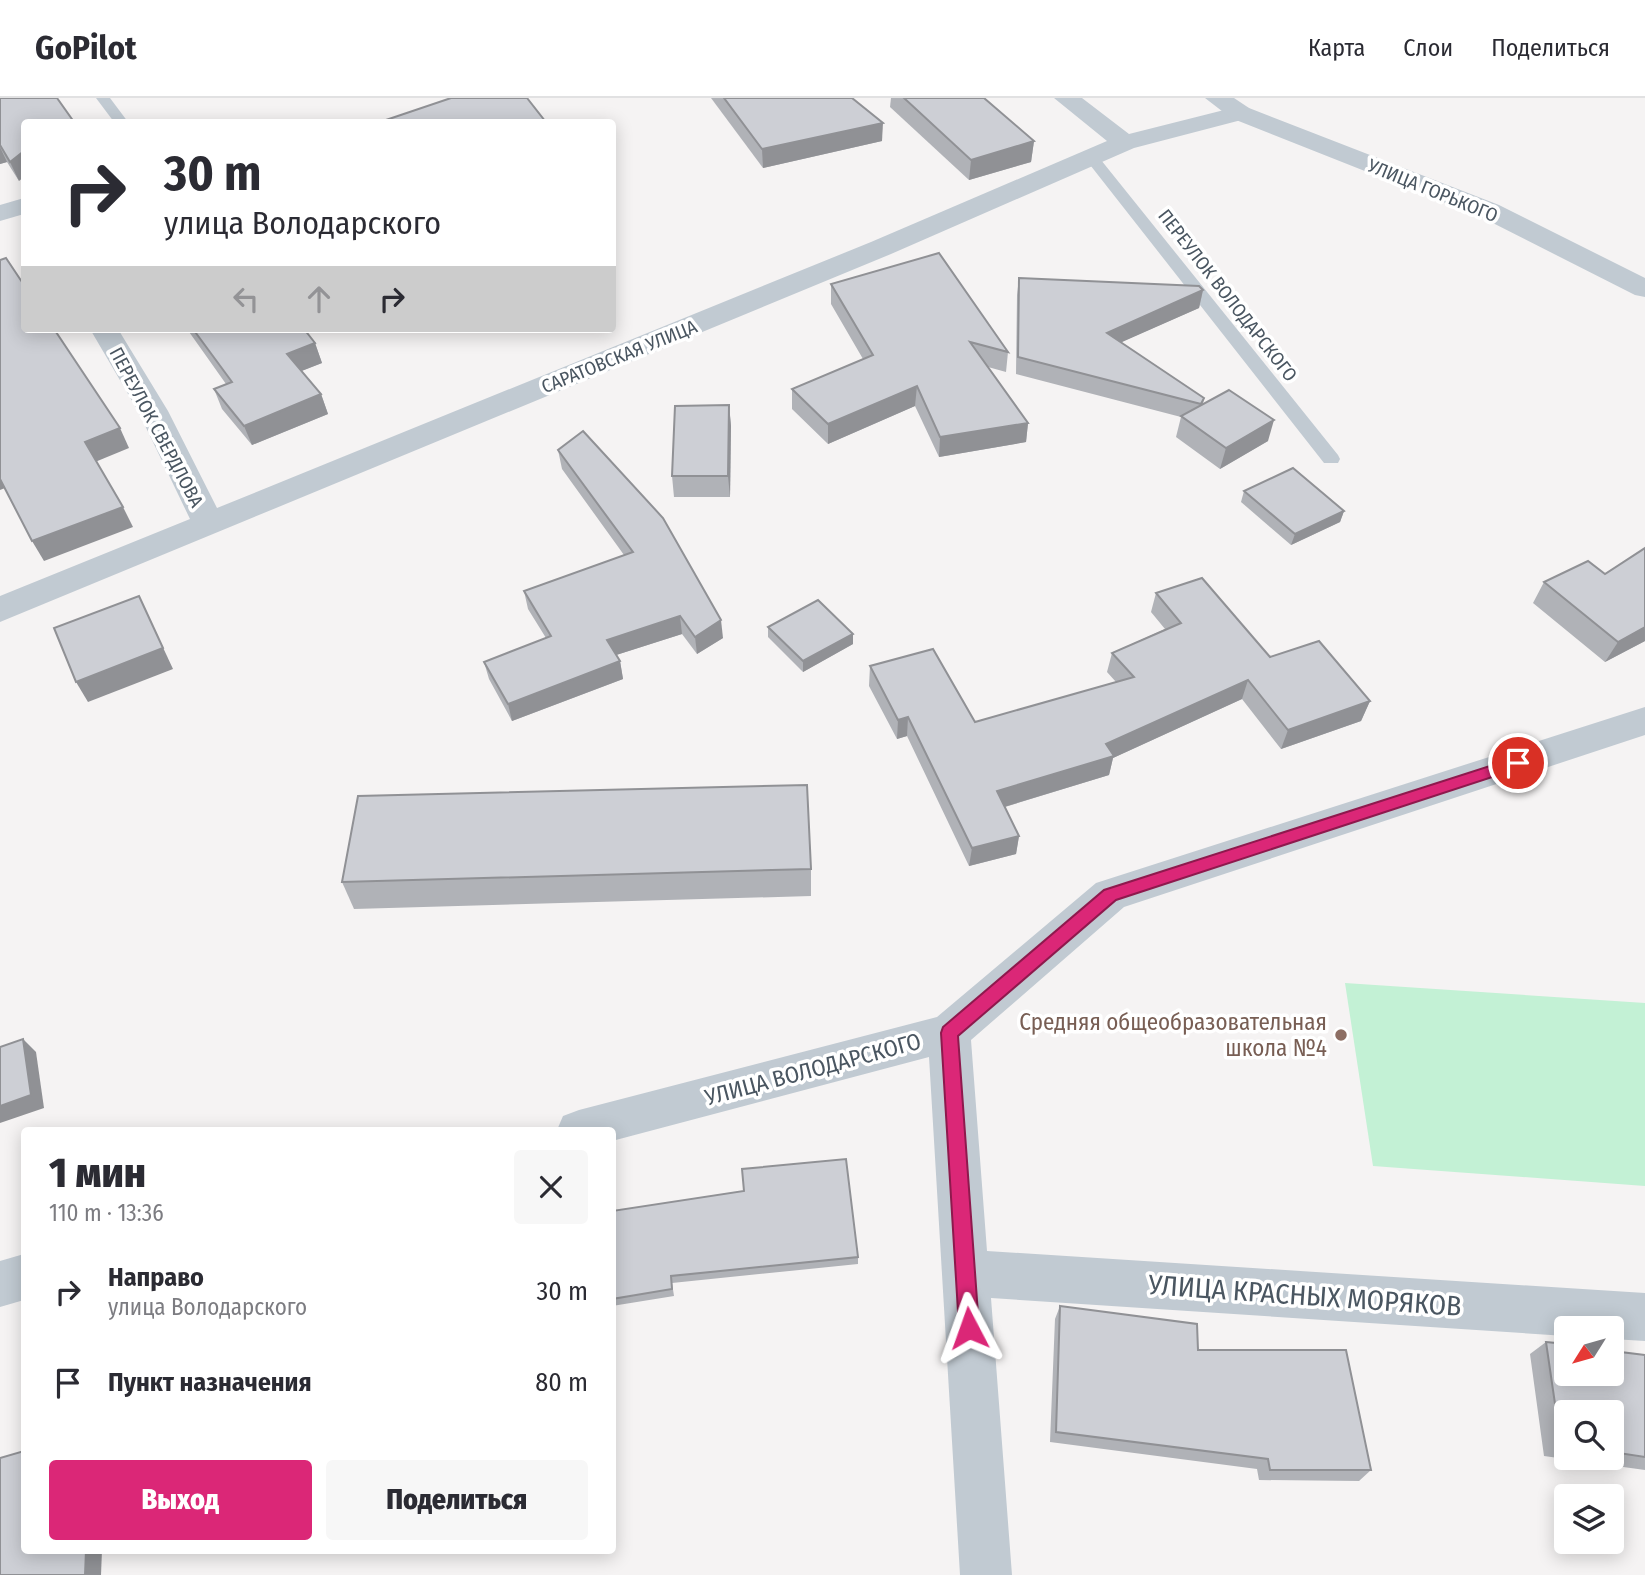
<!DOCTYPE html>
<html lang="ru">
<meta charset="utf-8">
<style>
:root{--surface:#fff;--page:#f7f7f7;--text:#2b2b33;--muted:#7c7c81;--line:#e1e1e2;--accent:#db2777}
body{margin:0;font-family:"Fira Sans Condensed",sans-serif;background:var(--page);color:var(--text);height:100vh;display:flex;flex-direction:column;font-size:26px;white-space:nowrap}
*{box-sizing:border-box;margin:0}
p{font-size:23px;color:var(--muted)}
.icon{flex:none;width:38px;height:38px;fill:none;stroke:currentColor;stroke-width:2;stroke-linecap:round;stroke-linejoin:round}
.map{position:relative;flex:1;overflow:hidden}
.side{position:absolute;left:21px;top:1029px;width:595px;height:427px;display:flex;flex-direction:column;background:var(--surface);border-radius:7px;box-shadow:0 4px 18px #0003}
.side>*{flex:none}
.banner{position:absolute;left:21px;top:21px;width:595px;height:214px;border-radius:7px;box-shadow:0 4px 18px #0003;background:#fff;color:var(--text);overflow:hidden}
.needle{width:46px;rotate:233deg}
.controls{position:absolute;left:1554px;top:1218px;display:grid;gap:14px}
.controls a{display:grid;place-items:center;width:70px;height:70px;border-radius:7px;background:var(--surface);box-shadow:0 4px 18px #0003;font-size:35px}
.pin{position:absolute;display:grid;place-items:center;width:60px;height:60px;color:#fff;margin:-30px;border:4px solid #fff;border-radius:50%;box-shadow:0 2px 7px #0007}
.me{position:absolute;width:77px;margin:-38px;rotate:356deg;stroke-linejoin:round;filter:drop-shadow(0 0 5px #0008)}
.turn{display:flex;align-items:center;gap:24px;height:147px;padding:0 28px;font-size:32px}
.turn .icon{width:91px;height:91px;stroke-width:2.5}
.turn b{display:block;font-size:49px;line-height:60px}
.lanes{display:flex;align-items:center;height:66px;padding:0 28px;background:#0003;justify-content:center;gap:35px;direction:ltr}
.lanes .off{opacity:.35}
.round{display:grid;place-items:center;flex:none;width:74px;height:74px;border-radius:7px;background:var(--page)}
.summary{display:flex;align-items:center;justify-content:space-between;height:119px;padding:0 28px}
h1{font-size:42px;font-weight:800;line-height:52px}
.primary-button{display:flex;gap:14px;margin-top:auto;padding:14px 28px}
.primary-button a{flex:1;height:80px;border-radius:7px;background:var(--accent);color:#fff;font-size:28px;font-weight:800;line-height:80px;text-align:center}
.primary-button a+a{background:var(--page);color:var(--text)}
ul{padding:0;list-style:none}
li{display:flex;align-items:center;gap:21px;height:91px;padding:0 28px}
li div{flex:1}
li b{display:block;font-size:26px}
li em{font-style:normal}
header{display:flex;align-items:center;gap:42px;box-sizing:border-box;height:98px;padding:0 35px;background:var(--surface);border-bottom:2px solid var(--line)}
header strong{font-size:33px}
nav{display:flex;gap:38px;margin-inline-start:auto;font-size:24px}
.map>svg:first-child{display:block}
</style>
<header>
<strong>GoPilot</strong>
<nav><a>Карта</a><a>Слои</a><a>Поделиться</a></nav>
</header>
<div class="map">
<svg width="1645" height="1477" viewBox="0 0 1645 1477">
<rect width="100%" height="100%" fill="#f5f3f3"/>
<path fill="#c3f1d5" d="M1345 885 1645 905V1088L1373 1068Z"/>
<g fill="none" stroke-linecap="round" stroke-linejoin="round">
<g fill="#c1cad2" fill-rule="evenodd">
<path d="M96 0H110L128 24H114Z"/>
<path d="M1092 55 1097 57 1338 357 1340 361 1338 365H1324L1087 63 1084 60Z"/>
</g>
<g fill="#c1cad2" fill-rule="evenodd">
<path d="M1054 0H1082L1129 36 1240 8 1249 10 1252 15 1249 20 1134 50 891 156 0 524V498L190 421 138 313 90 231H118L168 313 217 410 871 144 1107 43Z"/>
<path d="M24 100V116L0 123V107Z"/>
<path d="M1645 609V637L1124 809 971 942 987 1153 1645 1195V1243L1612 1241V1230H1566V1238L991 1200 1012 1477H960L929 959 612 1043V1032H557L563 1018 579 1012 937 919 1096 785Z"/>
<path d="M24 1156V1202L0 1209V1163Z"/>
</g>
<path fill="#c1cad2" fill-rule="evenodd" d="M1205 0H1234L1249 10 1499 107 1645 180V199L1635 197 1481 119 1231 20Z"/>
</g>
<g fill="#b0b2b7" fill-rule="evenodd">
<path d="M0 0 19 83 7 64 0 66Z"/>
<path d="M711 0H852L882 43 763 70Z"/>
<path d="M891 0H984L1034 43 1031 64 969 82 890 9Z"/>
<path d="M1019 180 1203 192 1199 210 1121 244 1204 300 1203 306 1268 343 1220 371 1176 339 1181 319 1016 276 1017 197Z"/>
<path d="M831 186 1008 254 1006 274 988 269 1028 325 1026 344 939 359 915 308 828 346 792 311V291L863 261 831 206Z"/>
<path d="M187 231H304L315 245 322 265 301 273 321 296 328 316 252 347 222 311 214 291 226 286Z"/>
<path d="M729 307 731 328 730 399H674L672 378Z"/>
<path d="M558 352 723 540 697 556 682 536 616 557 620 563 623 581 512 623 489 581 484 564 546 540 528 511 524 493 624 457 562 371Z"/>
<path d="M1244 393 1344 413 1340 424 1291 447 1241 404Z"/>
<path d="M1645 450V543L1605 564 1533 505 1544 484 1605 476Z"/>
<path d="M1156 495 1270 559 1370 603 1361 623 1281 651 1242 601 1113 660 1109 677 1005 709 1019 738 1016 756 969 768 907 638 897 641 869 588 870 568 975 624 1116 584 1107 574 1112 555 1165 531 1151 514Z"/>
<path d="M768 529 853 546 803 574 768 539Z"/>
<path d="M811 771V798L354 811 342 784Z"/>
<path d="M612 1113 858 1159V1166L672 1185 674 1198 612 1208Z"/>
<path d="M1060 1208 1198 1252 1371 1372 1359 1383 1259 1382 1257 1371 1050 1344 1055 1221Z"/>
<path d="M1546 1244 1645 1257V1372L1544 1358 1530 1256ZM1566 1314H1612V1360H1566Z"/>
</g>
<g fill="#909195">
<path d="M883 25 882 43 763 70 762 51Z"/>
<path d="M1034 43 1031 64 969 82 971 62Z"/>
<path d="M0 49 7 64 0 66Z"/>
<path d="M24 53V79L19 83 10 64Z"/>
<path d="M1203 192 1199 210 1104 252 1107 235Z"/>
<path d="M315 245 322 265 294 276 287 256Z"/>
<path d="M917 288 915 308 828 346V326Z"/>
<path d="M321 296 328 316 252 347 244 328Z"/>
<path d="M729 307 731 328 730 399 728 378Z"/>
<path d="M1274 322 1268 343 1220 371 1226 350Z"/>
<path d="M1028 325 1026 344 939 359 940 339Z"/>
<path d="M120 330 129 350 95 364 85 344Z"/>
<path d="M0 380 5 390 0 392Z"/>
<path d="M123 409 133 429 44 463 32 443Z"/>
<path d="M1344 413 1340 424 1291 447 1295 436Z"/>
<path d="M139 498 173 571 88 604 76 584Z"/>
<path d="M680 518 682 536 610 559 607 542Z"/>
<path d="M721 522 723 540 697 556 695 539Z"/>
<path d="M1645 529V543L1605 564 1618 544Z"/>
<path d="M853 536V546L803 574V563Z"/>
<path d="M620 563 623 581 512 623 508 606Z"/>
<path d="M1248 582 1242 601 1113 660 1109 677 994 712 997 693 1106 646Z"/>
<path d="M1370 603 1361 623 1281 651 1288 632Z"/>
<path d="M908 619 907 638 897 641 898 622Z"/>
<path d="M1019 738 1016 756 969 768 972 750Z"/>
<path d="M23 941 36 954 44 1010 0 1025V1008Z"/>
<path d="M86 1452H102L101 1477H85Z"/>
</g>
<g fill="#cdcfd5" stroke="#909195" stroke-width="2">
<path d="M0 0H57L74 24H24V53L10 64 0 47Z"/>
<path d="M451 0H527L545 23 537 24H380Z"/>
<path d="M724 0H852L883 25 762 51Z"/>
<path d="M904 0H984L1034 43 971 62Z"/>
<path d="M939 155 1008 254 970 244 1028 325 940 339 917 288 828 326 792 291 873 257 831 186Z"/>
<path d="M6 160 24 187V231H54L120 330 85 344 123 409 32 443 0 381V162Z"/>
<path d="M1019 180 1199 188 1203 192 1107 235 1204 300 1201 306 1018 259Z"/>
<path d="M193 231H304L315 245 287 256 321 296 244 328 214 291 232 284Z"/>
<path d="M1229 292 1274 322 1226 350 1181 318Z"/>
<path d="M729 307 728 378H672L675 308Z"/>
<path d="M583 333 663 420 721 522 695 539 680 518 607 542 620 563 508 606 484 564 551 538 524 493 633 454 558 352Z"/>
<path d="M1293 370 1344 413 1295 436 1244 393Z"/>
<path d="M1645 450V529L1618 544 1544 484 1588 463 1605 476Z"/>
<path d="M1202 480 1270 559 1319 543 1370 603 1288 632 1248 582 1106 646 1114 658 997 693 1019 738 972 750 908 619 898 622 870 568 933 551 975 624 1134 579 1112 555 1181 525 1156 495Z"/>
<path d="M139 498 163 550 76 584 54 530Z"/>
<path d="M818 502 853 536 803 563 768 529Z"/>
<path d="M807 687 811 771 342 784 358 698Z"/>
<path d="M23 941 31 997 0 1008V949Z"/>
<path d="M846 1061 858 1159 671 1178 672 1191 612 1201V1113L744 1093 742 1071Z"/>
<path d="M1060 1208 1197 1226 1198 1252H1346L1371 1372H1270L1268 1361 1056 1334Z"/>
<path d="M1546 1244 1566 1246V1276H1612V1253L1645 1257V1359L1612 1354V1314H1566V1348L1561 1347Z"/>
<path d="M24 1353V1452H86L85 1477H0V1360Z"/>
</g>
<path fill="#db2777" stroke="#8e194d" stroke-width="2" d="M1518 659 1523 660 1525 665 1523 669 1116 802 958 938 979 1230 976 1237 969 1240 962 1237 959 1230 941 935 943 929 1104 792Z"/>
<circle fill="#8d6e63" stroke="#fff" stroke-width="2.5" cx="1341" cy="937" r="7"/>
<g text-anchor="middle" stroke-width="7" stroke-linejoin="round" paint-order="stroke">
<g font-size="19" fill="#4a5661" stroke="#fff">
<text transform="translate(1433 92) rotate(22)" y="7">УЛИЦА ГОРЬКОГО</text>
<text transform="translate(1228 197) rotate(52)" y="7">ПЕРЕУЛОК ВОЛОДАРСКОГО</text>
<text transform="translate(619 258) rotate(-22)" y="7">САРАТОВСКАЯ УЛИЦА</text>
<text transform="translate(157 329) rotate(62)" y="7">ПЕРЕУЛОК СВЕРДЛОВА</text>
</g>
<g font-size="23" fill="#785e54" stroke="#fff" text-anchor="end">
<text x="1327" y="932">Средняя общеобразовательная<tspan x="1327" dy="26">школа №4</tspan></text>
</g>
<g font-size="23" fill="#4a5661" stroke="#fff">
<text transform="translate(813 971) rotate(-15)" y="8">УЛИЦА ВОЛОДАРСКОГО</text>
</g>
<g font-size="28" fill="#4a5661" stroke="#fff">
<text transform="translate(1305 1197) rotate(4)" y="10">УЛИЦА КРАСНЫХ МОРЯКОВ</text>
</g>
</g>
</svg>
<div class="controls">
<a><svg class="needle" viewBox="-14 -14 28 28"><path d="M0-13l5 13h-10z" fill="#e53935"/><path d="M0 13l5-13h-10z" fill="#7c7c81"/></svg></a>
<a><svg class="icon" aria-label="search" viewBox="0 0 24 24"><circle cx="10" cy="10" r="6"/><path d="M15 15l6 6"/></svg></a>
<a><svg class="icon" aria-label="layers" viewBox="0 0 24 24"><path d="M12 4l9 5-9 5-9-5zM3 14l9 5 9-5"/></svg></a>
</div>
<div class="pin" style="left:1518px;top:665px;background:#d93025"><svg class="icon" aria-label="arrive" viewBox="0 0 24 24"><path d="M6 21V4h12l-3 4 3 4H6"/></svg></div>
<svg class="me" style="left:969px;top:1230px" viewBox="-20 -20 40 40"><path d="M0-17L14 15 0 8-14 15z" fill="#db2777" stroke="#fff" stroke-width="4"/></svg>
<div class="banner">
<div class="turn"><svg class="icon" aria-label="right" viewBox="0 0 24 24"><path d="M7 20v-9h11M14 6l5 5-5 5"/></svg><div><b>30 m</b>улица Володарского</div></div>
<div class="lanes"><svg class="icon off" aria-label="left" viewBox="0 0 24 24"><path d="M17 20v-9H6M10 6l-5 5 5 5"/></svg><svg class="icon off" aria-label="ahead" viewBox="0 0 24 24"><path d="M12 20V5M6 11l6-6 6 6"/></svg><svg class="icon" aria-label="right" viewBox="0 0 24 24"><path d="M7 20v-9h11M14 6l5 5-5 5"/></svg></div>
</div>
<section class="side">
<div class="summary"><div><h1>1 мин</h1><p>110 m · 13:36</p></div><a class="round"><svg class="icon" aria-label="close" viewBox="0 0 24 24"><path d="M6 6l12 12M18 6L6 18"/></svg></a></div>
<ul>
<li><svg class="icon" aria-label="right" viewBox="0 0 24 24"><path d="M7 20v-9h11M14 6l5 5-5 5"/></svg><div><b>Направо</b><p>улица Володарского</p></div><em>30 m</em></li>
<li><svg class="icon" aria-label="arrive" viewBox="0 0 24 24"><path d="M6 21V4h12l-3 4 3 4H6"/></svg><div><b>Пункт назначения</b></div><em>80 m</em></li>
</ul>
<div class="primary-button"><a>Выход</a><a>Поделиться</a></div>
</section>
</div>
